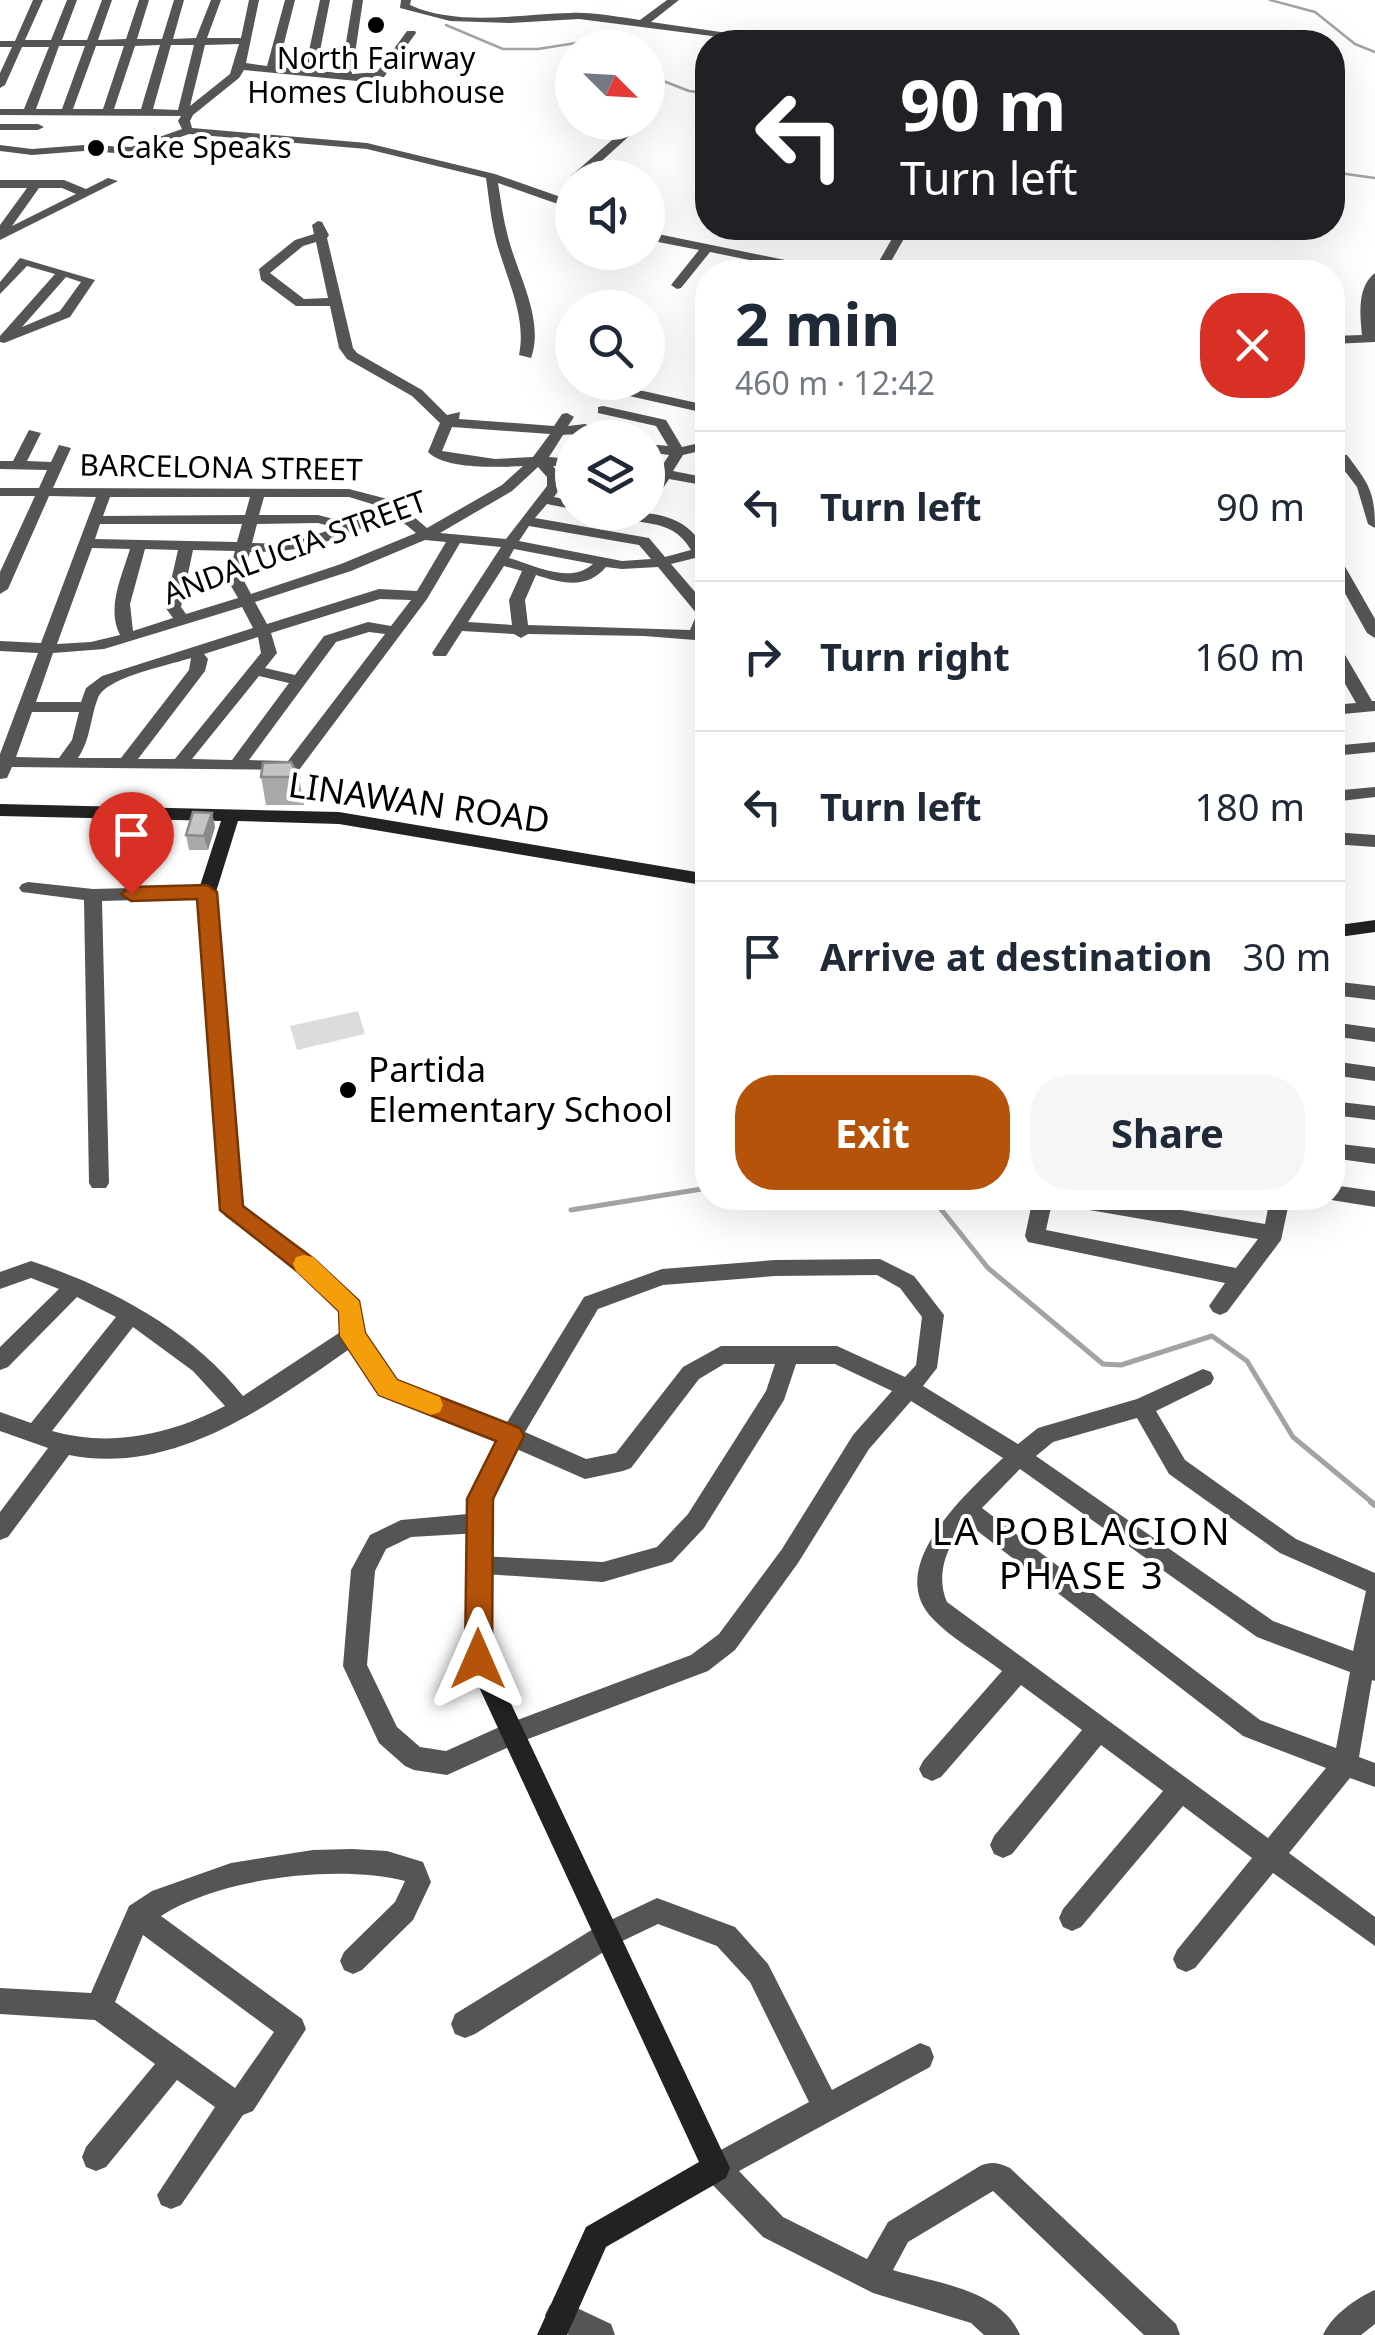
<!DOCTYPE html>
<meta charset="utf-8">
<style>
:root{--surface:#fff;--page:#f6f6f7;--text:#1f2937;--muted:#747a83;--line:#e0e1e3;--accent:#b45309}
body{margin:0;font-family:"Noto Sans",sans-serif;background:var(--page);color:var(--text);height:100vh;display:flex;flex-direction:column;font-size:38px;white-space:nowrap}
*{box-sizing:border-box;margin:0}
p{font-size:32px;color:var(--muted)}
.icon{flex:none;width:55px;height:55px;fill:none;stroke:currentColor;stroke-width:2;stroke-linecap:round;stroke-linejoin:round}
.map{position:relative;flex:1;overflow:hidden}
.details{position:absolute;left:695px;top:260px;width:650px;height:950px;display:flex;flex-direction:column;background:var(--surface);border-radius:40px;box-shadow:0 10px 40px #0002}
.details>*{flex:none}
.guide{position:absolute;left:695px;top:30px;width:650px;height:210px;border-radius:40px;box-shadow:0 10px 40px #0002;background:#202124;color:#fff;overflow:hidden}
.needle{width:65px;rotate:114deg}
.controls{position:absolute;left:555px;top:30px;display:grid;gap:20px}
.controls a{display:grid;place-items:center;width:110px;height:110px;border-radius:50%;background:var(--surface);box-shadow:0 10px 40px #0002;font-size:50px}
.pin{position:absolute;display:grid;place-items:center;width:85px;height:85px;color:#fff;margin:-102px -42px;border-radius:50% 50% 50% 0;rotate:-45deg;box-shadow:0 0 10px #0007}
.pin .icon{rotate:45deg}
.me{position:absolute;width:110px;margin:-55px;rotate:0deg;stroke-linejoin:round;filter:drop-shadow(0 0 8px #0008)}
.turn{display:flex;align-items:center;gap:35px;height:210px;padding:0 40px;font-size:45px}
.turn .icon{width:130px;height:130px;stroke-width:2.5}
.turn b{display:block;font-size:70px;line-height:85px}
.round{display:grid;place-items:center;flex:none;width:105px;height:105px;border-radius:40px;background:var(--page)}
.headline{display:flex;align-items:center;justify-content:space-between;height:170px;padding:0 40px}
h1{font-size:60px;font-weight:700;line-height:75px}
.action{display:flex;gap:20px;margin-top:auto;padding:20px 40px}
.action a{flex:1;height:115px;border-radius:40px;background:var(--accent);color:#fff;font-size:40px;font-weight:700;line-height:115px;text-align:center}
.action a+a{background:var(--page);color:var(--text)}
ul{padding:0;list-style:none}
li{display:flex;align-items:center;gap:30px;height:150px;padding:0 40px;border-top:2px solid var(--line)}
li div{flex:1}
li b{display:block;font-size:38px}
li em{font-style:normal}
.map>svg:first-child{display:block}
</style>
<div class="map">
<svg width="1375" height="2335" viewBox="0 0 1375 2335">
<rect width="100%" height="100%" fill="#fff"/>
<path fill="#dcdcdc" d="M358 1011 365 1034 297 1050 290 1026Z"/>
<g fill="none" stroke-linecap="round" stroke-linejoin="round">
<g stroke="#a3a3a3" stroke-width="2.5">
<path d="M1270 0 1315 12 1355 44 1375 52"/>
<path d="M446 25 503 49H538L595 40 606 48"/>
<path d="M648 75 689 91 708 93"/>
<path d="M1332 172 1375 178"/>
</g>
<g stroke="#a3a3a3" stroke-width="5">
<path d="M932 1198 988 1268 1103 1364 1121 1365 1212 1336 1247 1361 1293 1437 1374 1504"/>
<path d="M571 1210 708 1188"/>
</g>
<path stroke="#a3a3a3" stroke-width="6" d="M1371 1502 1375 1505"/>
<g fill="#555" fill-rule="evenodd">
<path d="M33 0H43L25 40H51L67 0H77L62 40H87L102 0H112L98 40 126 39 139 0H149L137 39H162L174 0H184L173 39 196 38 211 0H221L207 38H241L249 0H259L246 63 267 66 285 0H295L278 67 305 69 320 0H330L316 71 341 73 353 0H363L352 74 377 72 407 31H415L416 33 384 77 357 81 244 70 239 78 193 115 190 121 192 128 367 143 495 174 572 201V209L498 183C501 201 503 219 508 237 517 273 545 320 531 358L519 355C527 316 506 278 496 240 491 220 489 199 486 178L367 149 189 134 132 154 84 151 32 155 0 151V145L32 149 84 145 131 147 182 129 178 121 181 116 0 115V109H24L49 47H22L5 85 0 88V73L12 47H0V41H15ZM239 44 230 74 190 106 205 45ZM160 45 141 109H114L135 46ZM171 45H194L178 110 153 109ZM59 46H85L62 109H36ZM96 46H124L103 109H73Z"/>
<path d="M401 0H411L410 5C459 27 519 14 571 13 593 12 617 17 640 20L667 0H679L651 22 791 42H759L579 19 510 23 450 21 400 8Z"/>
<path d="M0 124H38L44 127 38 130H0Z"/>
<path d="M628 126 638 128 583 178 571 180V176Z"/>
<path d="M108 178 118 181 0 240V225L27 188H0V180H64L86 189ZM39 188H62L76 194 12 226Z"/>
<path d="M318 221 322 222 329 235 327 238 353 348 357 353 422 390 447 415 460 412 459 419 554 426 562 414 567 413 574 417 568 426 585 424 614 435 616 438C597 438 582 433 563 435L549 457 572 459V467L553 466 561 476V487L554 497 572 501V509L547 504 535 518 649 538 665 557 691 550C670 514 638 529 607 512 645 512 682 510 704 547L708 546V567L701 566 695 558 671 564 708 607V641L644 636 528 634 521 638 514 634 462 631 446 656H434L432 653 501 547 460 543 427 599 299 770 12 767 7 778 0 779V754L38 653 0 651V641L41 643 96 497 49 496 8 589 0 594V572L35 496H0V488H39L47 470 0 469V461H13L29 430 41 433 27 461 51 462 59 445 71 448 53 488 349 489 395 501 427 528 502 485 523 466C498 467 446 470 428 452L440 423 412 396 347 359 339 348 330 306H296L261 280 259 269 295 240 314 234 312 225ZM316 242 328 298 304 299 270 273 303 246ZM452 427 550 434 533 457 495 459 442 451ZM538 467 547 477V486L506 539 440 533 512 491ZM110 497H250L245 515 103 516ZM264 497H349L385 508 349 523 318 515H259ZM394 515 416 533 341 564 251 594 243 579 250 552C310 553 340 537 394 515ZM318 523 336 528 287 544 252 543 257 524ZM100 524H242L237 542 95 539ZM529 526 639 545 651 559 622 561 519 541ZM425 540 446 542 417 591 379 589 267 624 255 602 351 571ZM92 548 130 549C122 576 106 608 120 635L91 642 57 644ZM145 549 178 550 165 607 173 618 133 631 130 604ZM514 549 593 564C569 585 535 565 509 558ZM193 550 235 551 227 579 238 598 186 614 181 607ZM504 566 522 571 509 600 512 625 468 622ZM606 567 622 569 658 567 697 614 690 630 528 625 525 600 536 575C561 583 587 590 606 567ZM380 599 411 600 391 626 368 622 324 636 295 675 265 668 277 653 271 633ZM242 607 253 628 102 676 86 688 81 702H36L53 653 104 649ZM369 632 385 634 288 761 249 760 336 642ZM258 637 261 653 175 759H138L205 671 208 659 204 654ZM191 658 189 670 121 758H78C91 739 90 718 98 698 106 677 170 665 191 658ZM259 676 289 683 232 760 192 759ZM32 712H79L72 740 59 758 16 757Z"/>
<path d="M898 228H910L885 272H873Z"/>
<path d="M648 232 824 268 830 272H808L710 252 681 288 677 289 671 285 699 250 648 240Z"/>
<path d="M20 258 95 280 70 317 4 343 0 342V336L55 274 27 266 0 294V282ZM66 277 81 282 60 311 22 327Z"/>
<path d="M1375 273V342L1332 344V336L1362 335C1360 313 1357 287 1375 273Z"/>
<path d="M612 384 706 405 708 424 703 423 696 411 607 391 605 388Z"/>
<path d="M603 406 666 420 682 447 708 441V449L683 455 673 471 708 478V486L669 479 653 504 648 505V490L656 477 648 475V467L660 469 669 455 648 452V444L668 446 656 426 598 413V407Z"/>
<path d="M1332 454 1347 455C1369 484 1375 492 1375 528L1368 524 1357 487 1338 462H1332Z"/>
<path d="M1332 552 1339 556 1375 619V638L1367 633 1332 570Z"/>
<path d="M1332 641 1338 643 1372 701H1375V711L1332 715V705L1356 703 1332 661Z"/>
<path d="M1375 742V752L1332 756V746Z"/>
<path d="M1375 787V797L1332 802V791Z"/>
<path d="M1332 832 1375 835V847L1332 844Z"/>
<path d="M28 882 93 889 207 886 216 892 207 898 102 901 109 1183 106 1188H92L89 1183 84 900 22 892 19 888 22 884Z"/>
<path d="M1332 981 1375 986V1000L1332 995Z"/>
<path d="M1332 1022 1375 1028V1042L1332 1036Z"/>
<path d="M1332 1061 1375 1067V1081L1332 1075Z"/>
<path d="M1332 1101 1375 1106V1120L1332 1115Z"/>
<path d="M1332 1143 1375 1148V1164L1332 1158Z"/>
<path d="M1332 1185 1375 1191V1207L1325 1199 1332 1198Z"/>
<path d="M1033 1198H1053L1046 1230 1236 1268 1258 1239 1066 1206 1059 1204 1056 1198H1109L1265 1224 1270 1198H1290L1281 1240 1227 1312 1220 1315 1213 1312 1209 1306 1225 1283 1028 1242 1025 1236Z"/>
<path d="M880 1259 914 1276 944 1315 937 1368 923 1386 1018 1444 1038 1428 1137 1399 1203 1369 1211 1372 1214 1378 1211 1384 1156 1411 1185 1460 1296 1539 1375 1573V1681L1372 1680 1359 1757 1375 1763V1787L1350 1778 1289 1853 1375 1917V1946L1273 1873 1195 1968 1186 1972 1177 1968 1173 1959 1177 1950 1252 1858 1183 1806 1081 1927 1072 1931 1063 1927 1059 1918 1063 1909 1163 1791 1101 1745 1012 1854 1003 1858 994 1854 990 1845 994 1836 1082 1730 1021 1685 941 1777 932 1781 923 1777 919 1769 923 1761 1002 1671C980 1654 952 1639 933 1619 882 1567 968 1492 1003 1458L911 1401 869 1449 798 1563 735 1650 708 1671 520 1742 447 1775 414 1770 405 1766 379 1743 343 1666 351 1570 370 1535 401 1520 479 1513 487 1516 490 1523 487 1530 479 1533 411 1537 386 1549 375 1571 367 1665 397 1727 420 1747 446 1751 504 1725 691 1655 719 1634 782 1549 853 1435 892 1391 835 1364H796L784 1400 704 1528 672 1562 603 1582 471 1573 467 1566 471 1559 479 1556 603 1562 657 1547 688 1514 766 1391 775 1364H724L699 1379 631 1468 623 1471 585 1479 503 1443 500 1436 503 1429 584 1297 662 1269 775 1260ZM877 1275 900 1288 922 1317 916 1365 905 1377 837 1346H721L683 1367 616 1453 586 1459 525 1432 598 1309 663 1285 775 1276ZM1137 1418 1169 1474 1280 1553 1366 1591 1353 1651 1273 1621 1036 1456 1053 1442ZM1020 1469 1257 1637 1350 1672 1336 1748 1260 1720 982 1508ZM967 1523 1243 1736 1326 1768 1268 1838 947 1602C935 1576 947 1543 967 1523Z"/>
<path d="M31 1261C110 1287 191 1330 243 1396L345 1329 353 1326 361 1329 364 1335 361 1341C277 1399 178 1477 69 1455L8 1537 0 1540V1512L48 1448 0 1431V1412L31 1423 116 1317 77 1297 8 1367 0 1370V1347L59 1289 31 1278 0 1289V1272ZM133 1327 193 1371 225 1406C172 1434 111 1448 52 1431Z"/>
<path d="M352 1849 387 1851 423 1862 431 1882 413 1920 362 1970 353 1974 344 1970 340 1961 344 1952 395 1902 405 1881C338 1864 219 1878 161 1916L302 2019 306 2029 253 2111 243 2115 181 2205 171 2209 161 2205 157 2195 215 2107 177 2080 106 2167 96 2171 86 2167 82 2157 86 2147 155 2064 95 2020 0 2014V1988L91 1993 129 1906 152 1891 231 1863 313 1850ZM143 1935 274 2032 235 2088 115 2002Z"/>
<path d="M657 1898 735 1927 768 1964 832 2090 920 2043 930 2047 934 2057 930 2067 739 2171 783 2217 867 2259 888 2222 980 2166C992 2161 998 2163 1010 2168L1176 2324 1180 2335H1144L993 2191 908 2242 893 2270C935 2283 1001 2289 1020 2335H984L971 2323 873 2293 763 2237 706 2178 702 2168 706 2158 809 2102 750 1982 717 1946 658 1924 616 1944 475 2034 465 2038 455 2034 451 2024 455 2014 598 1926Z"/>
<path d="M1375 2290V2324L1361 2335H1323C1331 2316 1356 2298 1375 2290Z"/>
<path d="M560 2300 611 2324 615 2335H569L550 2325 545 2315 550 2305Z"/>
</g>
<g fill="#222" fill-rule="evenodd">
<path d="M0 804 339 812 708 874V886L339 824 238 821 216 892 242 1206 313 1259 358 1302 364 1333 396 1382 519 1429 522 1436 491 1499 490 1659 730 2168 726 2178 606 2247 567 2335H537L586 2227 699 2162 466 1659 469 1499 498 1441 380 1394 342 1335 341 1311 299 1271 225 1216 222 1210 198 892 221 821 0 816Z"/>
<path d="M1375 920V932L1332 938V926Z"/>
</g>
</g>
<g fill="#a9a9a9">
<path d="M261 777H299L304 805H266Z"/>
<path d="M212 813 215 827 208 850H189L186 835Z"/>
</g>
<path fill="#898989" d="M212 813 215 827 208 850 204 836Z"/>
<g fill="#c4c4c4" stroke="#898989" stroke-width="2.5">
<path d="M291 762 299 777H261L263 763Z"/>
<path d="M193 812 212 813 204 836 186 835Z"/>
</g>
<path fill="#b45309" stroke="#753606" stroke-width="2.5" d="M207 885 217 892 243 1206 314 1259 359 1301 365 1333 397 1380 520 1428 524 1436 493 1499 492 1659 488 1668 478 1672 469 1668 465 1659 467 1499 496 1441 379 1395 340 1336 339 1311 298 1272 220 1210 197 899 131 901 121 894 131 887Z"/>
<path fill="#f59e0b" d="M304 1255 313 1257 359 1301 365 1333 397 1380 440 1397 443 1405 440 1412 431 1415 379 1395 340 1336 339 1311 296 1271 293 1264 296 1257Z"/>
<g fill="#000" stroke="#fff" stroke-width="4">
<circle cx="376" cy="25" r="10"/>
<circle cx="96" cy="148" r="10"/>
<circle cx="348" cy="1090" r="10"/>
</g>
<g text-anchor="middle" stroke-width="8" stroke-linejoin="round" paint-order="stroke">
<g font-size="30" fill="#000" stroke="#fff">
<text x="376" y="69">North Fairway<tspan x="376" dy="34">Homes Clubhouse</tspan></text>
<text x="116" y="158" text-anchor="start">Cake Speaks</text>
</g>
<g font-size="30" fill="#000" stroke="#fff">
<text transform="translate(221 468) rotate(1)" y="10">BARCELONA STREET</text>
<text transform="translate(295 548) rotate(-20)" y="10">ANDALUCIA STREET</text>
</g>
<g font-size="35" fill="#000" stroke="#fff">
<text transform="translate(419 803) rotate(8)" y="12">LINAWAN ROAD</text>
</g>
<g font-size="35" fill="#000" stroke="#fff" text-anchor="start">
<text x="368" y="1082">Partida<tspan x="368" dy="40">Elementary School</tspan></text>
</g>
<g font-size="38" letter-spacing="2.5" fill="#000" stroke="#fff">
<text x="1082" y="1545">LA POBLACION<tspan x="1082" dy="44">PHASE 3</tspan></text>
</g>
</g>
</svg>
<div class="controls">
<a><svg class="needle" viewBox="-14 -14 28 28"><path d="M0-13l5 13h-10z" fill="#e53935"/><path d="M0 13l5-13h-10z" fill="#747a83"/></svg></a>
<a><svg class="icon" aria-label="sound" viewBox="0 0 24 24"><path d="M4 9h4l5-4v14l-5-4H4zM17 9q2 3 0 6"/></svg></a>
<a><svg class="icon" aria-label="search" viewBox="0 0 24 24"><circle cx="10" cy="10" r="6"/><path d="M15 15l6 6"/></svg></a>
<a><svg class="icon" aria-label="layers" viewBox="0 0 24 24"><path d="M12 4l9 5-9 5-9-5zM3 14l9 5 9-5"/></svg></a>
</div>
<div class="pin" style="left:131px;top:894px;background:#d93025"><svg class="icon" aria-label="arrive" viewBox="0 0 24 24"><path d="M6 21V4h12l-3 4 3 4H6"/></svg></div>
<svg class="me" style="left:478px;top:1659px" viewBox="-20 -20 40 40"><path d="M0-17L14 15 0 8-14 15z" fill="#b45309" stroke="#fff" stroke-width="4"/></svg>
<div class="guide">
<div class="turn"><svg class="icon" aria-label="left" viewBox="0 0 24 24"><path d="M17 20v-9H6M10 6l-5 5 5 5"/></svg><div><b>90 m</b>Turn left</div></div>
</div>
<section class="details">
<div class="headline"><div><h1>2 min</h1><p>460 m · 12:42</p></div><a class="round" style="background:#d93025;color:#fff"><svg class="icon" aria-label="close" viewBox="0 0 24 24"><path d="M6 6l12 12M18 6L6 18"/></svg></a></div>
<ul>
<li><svg class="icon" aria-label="left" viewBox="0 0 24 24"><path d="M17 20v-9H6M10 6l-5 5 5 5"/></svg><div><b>Turn left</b></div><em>90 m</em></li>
<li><svg class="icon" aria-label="right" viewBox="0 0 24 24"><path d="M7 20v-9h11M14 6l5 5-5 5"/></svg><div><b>Turn right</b></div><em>160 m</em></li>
<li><svg class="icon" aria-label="left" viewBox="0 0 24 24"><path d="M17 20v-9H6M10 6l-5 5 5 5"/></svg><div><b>Turn left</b></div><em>180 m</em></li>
<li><svg class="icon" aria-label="arrive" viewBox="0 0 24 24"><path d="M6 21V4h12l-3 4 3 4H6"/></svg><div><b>Arrive at destination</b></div><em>30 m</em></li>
</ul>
<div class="action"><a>Exit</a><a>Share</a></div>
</section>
</div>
